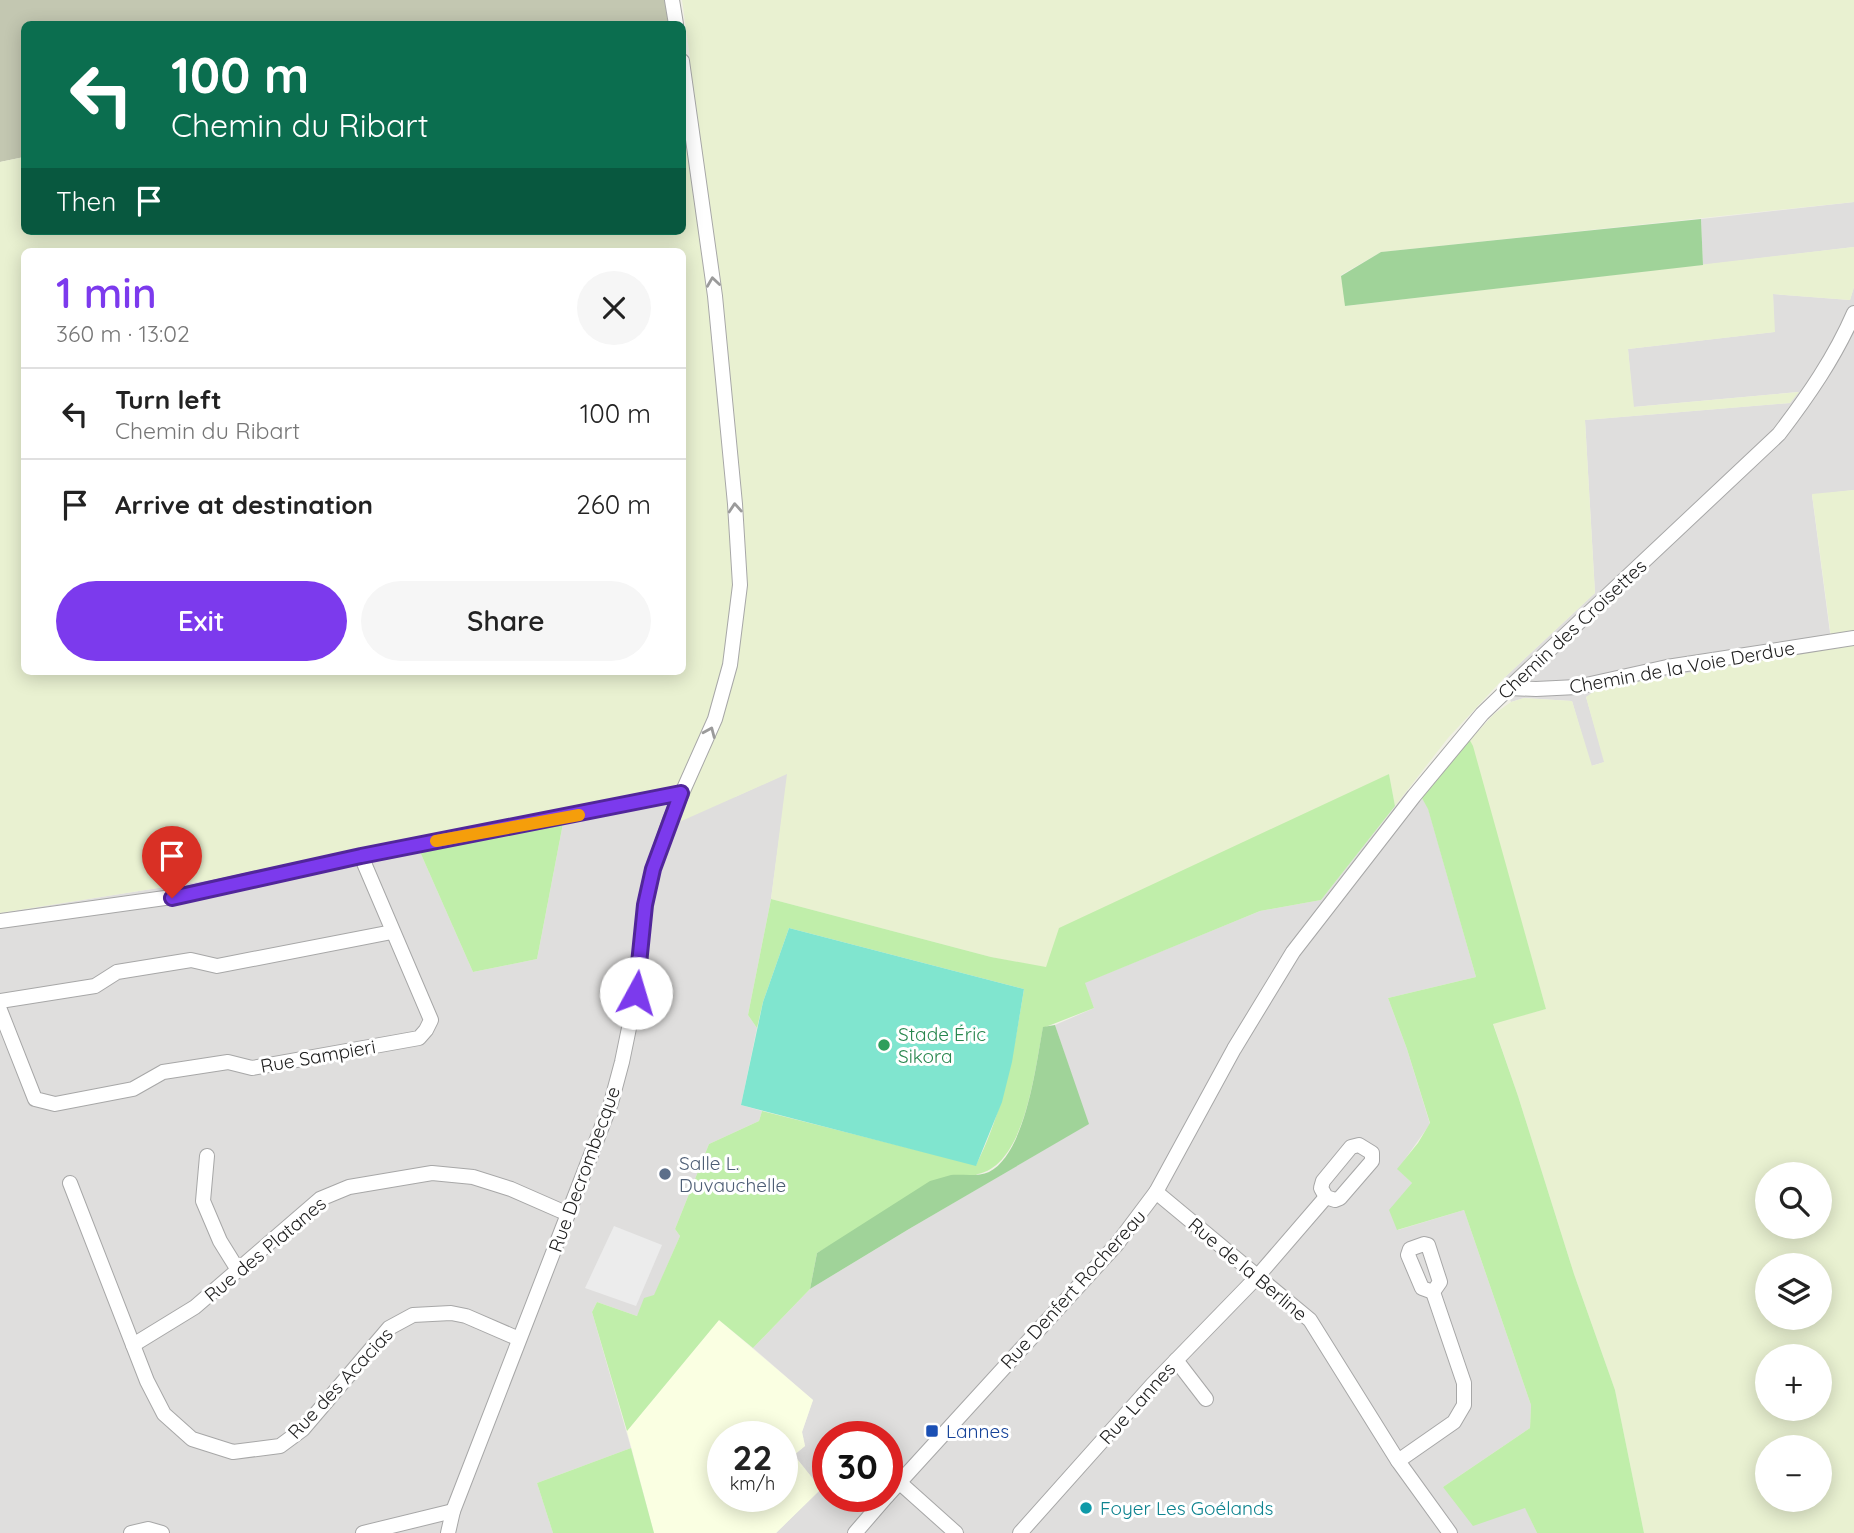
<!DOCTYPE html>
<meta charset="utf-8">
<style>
:root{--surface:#fff;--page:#f6f6f6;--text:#222;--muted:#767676;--line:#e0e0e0;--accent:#7c3aed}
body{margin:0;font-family:Quicksand,sans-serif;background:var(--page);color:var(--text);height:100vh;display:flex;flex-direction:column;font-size:26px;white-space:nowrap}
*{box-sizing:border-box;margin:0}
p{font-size:23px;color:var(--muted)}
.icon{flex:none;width:38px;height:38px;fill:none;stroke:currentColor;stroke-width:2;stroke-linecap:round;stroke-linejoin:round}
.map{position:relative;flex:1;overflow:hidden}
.details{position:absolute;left:21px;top:248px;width:665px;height:427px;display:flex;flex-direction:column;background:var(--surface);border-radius:10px;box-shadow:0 4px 18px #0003}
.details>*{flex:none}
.banner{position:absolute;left:21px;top:21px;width:665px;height:214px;border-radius:10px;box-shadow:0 4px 18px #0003;background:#0b6e4f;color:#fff;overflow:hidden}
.controls{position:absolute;left:1755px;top:1162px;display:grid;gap:14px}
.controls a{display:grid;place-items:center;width:77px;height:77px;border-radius:50%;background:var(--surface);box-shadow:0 4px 18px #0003;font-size:35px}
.speed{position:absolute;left:707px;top:1421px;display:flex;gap:14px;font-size:35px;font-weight:700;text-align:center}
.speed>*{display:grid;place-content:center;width:91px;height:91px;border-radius:50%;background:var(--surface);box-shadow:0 4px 18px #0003;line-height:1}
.speed small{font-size:18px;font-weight:400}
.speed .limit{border:10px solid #d22;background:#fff;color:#111}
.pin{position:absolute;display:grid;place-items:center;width:60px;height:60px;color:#fff;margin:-72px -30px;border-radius:50% 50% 50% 0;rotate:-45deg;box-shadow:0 0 7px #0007}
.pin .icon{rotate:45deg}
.me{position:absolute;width:77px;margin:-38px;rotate:6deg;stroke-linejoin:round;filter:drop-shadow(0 0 5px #0008)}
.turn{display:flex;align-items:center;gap:24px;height:147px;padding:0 35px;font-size:32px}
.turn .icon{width:91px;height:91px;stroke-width:2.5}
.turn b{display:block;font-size:49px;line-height:60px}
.then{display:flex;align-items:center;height:66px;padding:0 35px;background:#0003;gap:14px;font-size:26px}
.round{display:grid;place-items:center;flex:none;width:74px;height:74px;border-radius:37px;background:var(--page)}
.summary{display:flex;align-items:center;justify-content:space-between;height:119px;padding:0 35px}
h1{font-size:42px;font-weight:600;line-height:52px;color:var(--accent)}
.cta{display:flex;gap:14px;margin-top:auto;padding:14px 35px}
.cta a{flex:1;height:80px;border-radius:42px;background:var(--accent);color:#fff;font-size:28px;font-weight:600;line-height:80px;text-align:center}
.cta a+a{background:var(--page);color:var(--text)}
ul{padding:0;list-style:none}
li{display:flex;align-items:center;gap:21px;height:91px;padding:0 35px;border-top:2px solid var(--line)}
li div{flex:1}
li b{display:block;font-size:26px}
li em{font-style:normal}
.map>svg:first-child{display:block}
</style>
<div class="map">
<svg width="1854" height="1533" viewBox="0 0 1854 1533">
<rect width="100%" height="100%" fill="#f1f0e6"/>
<g fill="#dfdedd" fill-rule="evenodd">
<path d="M1854 202V247L1703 265 1701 219Z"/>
<path d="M1854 287V490L1812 495 1832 648 1586 697 1605 762 1591 766 1572 701 1524 698 1511 702 1503 679 1595 593 1585 420 1790 403 1798 392 1633 407 1628 349 1774 332 1773 294 1850 300Z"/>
<path d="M788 773 771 899 748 1015 757 1028 741 1105 762 1111 759 1121 709 1144 675 1229 680 1236 654 1296 637 1316 597 1302 592 1312 631 1448 537 1483 553 1533H0V913L361 856 417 845 473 972 537 959 564 818 644 802 735 797Z"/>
<path d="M1408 790 1414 796 1418 791 1428 808 1476 977 1388 998 1407 1049 1430 1124 1398 1169 1412 1183 1398 1230 1464 1210 1531 1405 1530 1428 1443 1487 1525 1507 1537 1533H776L821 1489 794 1455 805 1446 802 1432 813 1400 753 1348 810 1289 909 1229 1088 1124 1055 1025 1094 1008 1084 983 1260 911 1321 900ZM828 1437H887V1496H828Z"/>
</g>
<path fill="#faffe2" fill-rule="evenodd" d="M719 1320 813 1400 802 1432 805 1446 794 1455 821 1489 776 1533H654L627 1431ZM723 1437H782V1496H723Z"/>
<path fill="#c3c7b1" d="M0 0H668L672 24H24V157L0 162Z"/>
<g fill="#e9f1d1" fill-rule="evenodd">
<path d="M682 0H1854V202L1381 252 1341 275 1346 306 1854 247V287L1850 300 1773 294 1775 332 1628 349 1634 407 1799 392 1790 403 1585 420 1595 593 1503 679 1448 738 1395 806 1389 774 1046 968 991 957 771 899 787 774 677 823 670 820 681 794 361 856 0 913V162L24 157V231H682L683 58H690ZM24 252H682V672H24Z"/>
<path d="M1854 490V635L1831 637 1812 494Z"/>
<path d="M1854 645V1533H1644L1615 1390 1574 1274 1518 1096 1493 1023 1546 1009 1470 740 1494 714 1511 702 1524 698 1572 701 1592 766 1604 762 1586 697 1597 689 1793 654ZM1768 1174H1820V1227H1768ZM1768 1265H1820V1318H1768ZM1768 1356H1820V1409H1768ZM1768 1447H1820V1500H1768Z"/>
</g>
<g fill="#c0eeaa">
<path d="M1466 733 1473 746 1546 1009 1493 1024 1518 1096 1574 1274 1615 1390 1644 1533H1537L1525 1508 1473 1526 1443 1487 1530 1428 1531 1405 1464 1210 1397 1230 1389 1210 1412 1183 1397 1169 1418 1143 1430 1123 1407 1049 1388 998 1476 977 1428 809 1418 791Z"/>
<path d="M1389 774 1395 806 1321 900 1260 911 1085 983 1094 1008 1043 1028C1035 1067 1026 1164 978 1174L853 1232 817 1253 810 1289 753 1348 719 1320 627 1431 592 1312 597 1302 637 1316 644 1298 654 1295 680 1236 675 1229 709 1144 759 1121 762 1111 976 1165C1004 1110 1014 1050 1024 989L789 928 763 1002 757 1028 748 1015 771 899 991 957 1046 967 1059 928Z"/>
<path d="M564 818 537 959 473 972 417 845Z"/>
<path d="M631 1448 654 1533H553L537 1483Z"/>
</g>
<g fill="#a0d399">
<path d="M1701 219 1703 265 1345 306 1341 276 1381 252Z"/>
<path d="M1055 1025 1089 1124 909 1229 810 1289 817 1253 930 1181C937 1179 944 1177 951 1175 962 1174 978 1177 989 1172 1026 1153 1036 1064 1043 1027Z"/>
</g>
<path fill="#80e5cf" d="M789 928 1024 989 1012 1062 1002 1102 976 1166 741 1105 763 1002Z"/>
<path fill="#ececec" d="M614 1226 662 1245 636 1306 585 1288Z"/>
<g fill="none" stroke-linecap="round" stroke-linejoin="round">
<defs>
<g id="street">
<path d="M672 0 676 24"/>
<path d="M1509 688 1536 689 1577 687 1667 667 1854 638"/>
<path d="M0 921 172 897 361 856 681 793"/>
<path d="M0 1001 95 986 117 972 191 960 217 966 392 932"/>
<path d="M0 1010 35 1099 55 1104 133 1089 163 1072 228 1062 252 1068 419 1038 426 1030 431 1020 361 856"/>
<path d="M1359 1145 1372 1153V1161L1340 1198 1335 1200 1326 1197 1321 1188 1323 1181 1351 1147Z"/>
<path d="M207 1156 203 1201 220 1241 238 1270"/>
<path d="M70 1183 147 1381 164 1414 192 1439 233 1452 280 1446 303 1429 389 1328 413 1315 451 1313 466 1316 519 1339"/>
<path d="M1156 1192 1310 1320 1398 1461 1450 1533"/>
<path d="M1424 1244 1428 1245 1440 1282 1433 1292 1422 1288 1408 1255 1410 1249Z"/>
<path d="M133 1345 195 1307 320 1199 349 1187 432 1173 473 1177 511 1189 568 1214"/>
<path d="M1176 1360 1206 1399"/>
<path d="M1398 1461 1454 1422 1464 1405V1383L1433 1292"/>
<path d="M899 1482 956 1533"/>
<path d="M887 1496 1117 1244 1156 1192 1234 1049 1293 952 1414 796 1482 714 1509 688 1779 434C1808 396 1835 357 1854 313"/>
<path d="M131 1533 148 1529 162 1533"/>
<path d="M363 1533 453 1511"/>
<path d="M448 1533 453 1511 611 1103 622 1062 636 994 645 905 653 869 670 820 715 719 730 665 740 585 735 504 715 296 682 61"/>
<path d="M855 1533 887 1496"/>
<path d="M1020 1533 1152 1385 1257 1277 1326 1197"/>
</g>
</defs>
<use href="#street" stroke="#a7a7a7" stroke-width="16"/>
<use href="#street" stroke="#fff" stroke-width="14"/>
</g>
<defs><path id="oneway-chevron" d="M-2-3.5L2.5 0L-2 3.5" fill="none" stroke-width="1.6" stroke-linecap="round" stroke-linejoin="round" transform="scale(1.75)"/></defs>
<g stroke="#9b9b9b">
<use href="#oneway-chevron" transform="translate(713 282) rotate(-98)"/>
<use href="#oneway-chevron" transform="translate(735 508) rotate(-94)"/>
<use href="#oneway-chevron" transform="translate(710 732) rotate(-67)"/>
</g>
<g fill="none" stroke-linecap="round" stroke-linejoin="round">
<defs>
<path id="route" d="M172 898 361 856 681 793 653 869 645 905 636 993"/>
</defs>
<use href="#route" stroke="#51269a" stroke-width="18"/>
<use href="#route" stroke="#7c3aed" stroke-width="12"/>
<path stroke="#f59e0b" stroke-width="12" d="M436 841 579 815"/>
</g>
<circle fill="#2e9e5b" stroke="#fff" stroke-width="2.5" cx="884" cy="1045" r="7"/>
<circle fill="#5c6f8a" stroke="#fff" stroke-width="2.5" cx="665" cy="1174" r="7"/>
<rect fill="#1a4fb4" stroke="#fff" stroke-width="2.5" x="925" y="1424" width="14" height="14" rx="3.5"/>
<circle fill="#0f9aa8" stroke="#fff" stroke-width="2.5" cx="1086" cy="1508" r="7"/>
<g text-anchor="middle" stroke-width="6" stroke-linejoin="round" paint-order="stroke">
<g font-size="19" fill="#202020" stroke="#fff">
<text transform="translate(1572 629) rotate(-43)" y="7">Chemin des Croisettes</text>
<text transform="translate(1682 667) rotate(-10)" y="7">Chemin de la Voie Derdue</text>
<text transform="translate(318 1056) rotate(-10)" y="7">Rue Sampieri</text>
<text transform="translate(584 1169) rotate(-70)" y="7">Rue Decrombecque</text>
<text transform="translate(265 1249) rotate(-40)" y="7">Rue des Platanes</text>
<text transform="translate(1248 1269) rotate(40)" y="7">Rue de la Berline</text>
<text transform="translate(1073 1289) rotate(-48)" y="7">Rue Denfert Rochereau</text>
<text transform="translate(340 1383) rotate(-47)" y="7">Rue des Acacias</text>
<text transform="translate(1137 1403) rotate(-48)" y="7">Rue Lannes</text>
</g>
<g font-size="19" fill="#27864d" stroke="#fff" text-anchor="start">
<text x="898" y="1041">Stade Éric<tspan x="898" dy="22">Sikora</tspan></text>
</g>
<g font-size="19" fill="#4e5e75" stroke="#fff" text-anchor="start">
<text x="679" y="1170">Salle L.<tspan x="679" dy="22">Duvauchelle</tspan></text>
</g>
<g font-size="19" fill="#164399" stroke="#fff" text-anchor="start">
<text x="946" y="1438">Lannes</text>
</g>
<g font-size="19" fill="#0d838f" stroke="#fff" text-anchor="start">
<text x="1100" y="1515">Foyer Les Goélands</text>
</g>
</g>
</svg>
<div class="controls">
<a><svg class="icon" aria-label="search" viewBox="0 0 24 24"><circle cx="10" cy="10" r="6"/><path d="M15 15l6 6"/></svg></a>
<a><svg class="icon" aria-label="layers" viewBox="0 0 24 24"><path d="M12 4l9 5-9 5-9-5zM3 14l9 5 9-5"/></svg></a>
<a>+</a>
<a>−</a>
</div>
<div class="speed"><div>22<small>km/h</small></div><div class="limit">30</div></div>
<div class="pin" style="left:172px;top:898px;background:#d93025"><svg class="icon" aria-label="arrive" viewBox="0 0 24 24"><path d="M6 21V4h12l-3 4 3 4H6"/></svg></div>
<svg class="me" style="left:636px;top:993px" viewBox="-20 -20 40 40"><circle r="19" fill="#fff"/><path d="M0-13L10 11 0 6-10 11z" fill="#7c3aed"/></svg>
<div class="banner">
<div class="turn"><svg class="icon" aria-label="left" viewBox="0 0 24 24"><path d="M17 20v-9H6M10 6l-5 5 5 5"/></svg><div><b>100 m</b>Chemin du Ribart</div></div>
<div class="then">Then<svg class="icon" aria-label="arrive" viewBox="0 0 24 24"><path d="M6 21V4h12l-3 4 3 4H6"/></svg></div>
</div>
<section class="details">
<div class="summary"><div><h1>1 min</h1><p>360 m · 13:02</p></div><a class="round"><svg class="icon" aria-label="close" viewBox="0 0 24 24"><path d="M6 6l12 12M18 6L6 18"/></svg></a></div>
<ul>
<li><svg class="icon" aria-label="left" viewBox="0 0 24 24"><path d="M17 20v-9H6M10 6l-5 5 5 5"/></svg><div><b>Turn left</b><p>Chemin du Ribart</p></div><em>100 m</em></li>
<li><svg class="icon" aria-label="arrive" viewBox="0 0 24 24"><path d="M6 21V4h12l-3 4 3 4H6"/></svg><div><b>Arrive at destination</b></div><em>260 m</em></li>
</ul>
<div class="cta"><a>Exit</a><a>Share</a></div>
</section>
</div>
